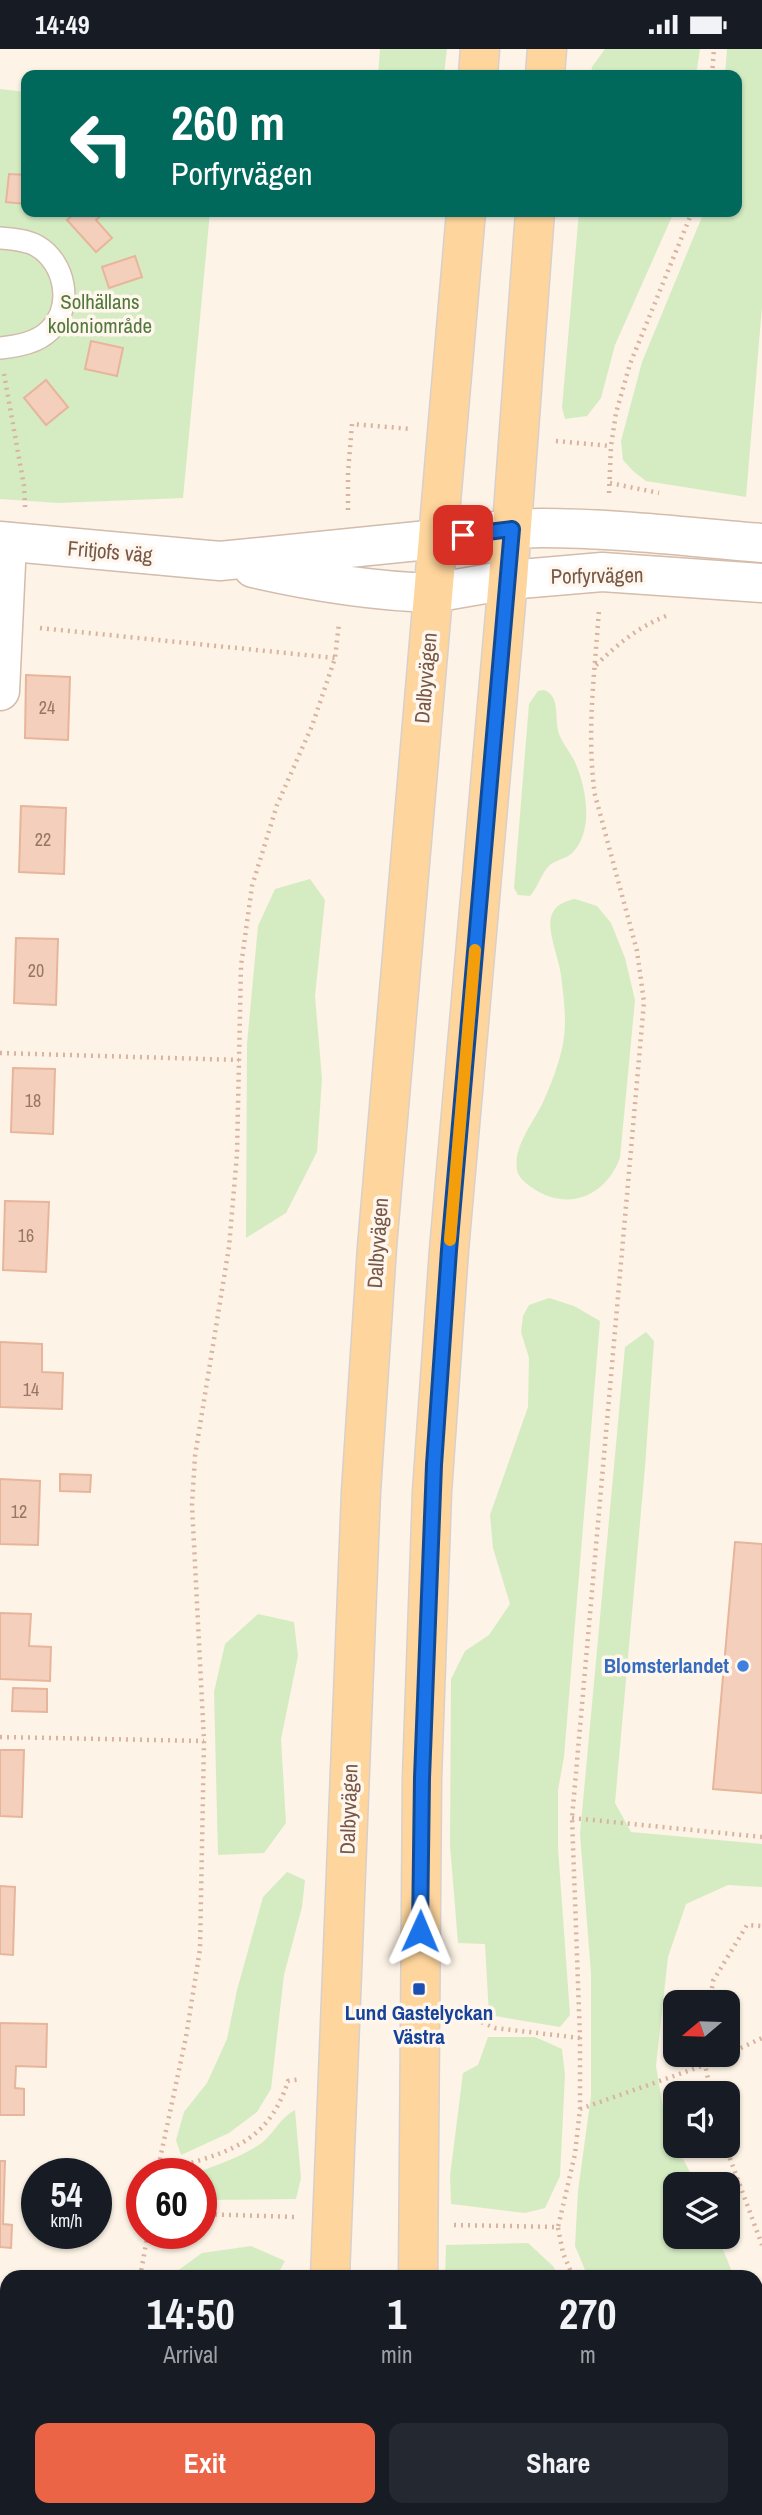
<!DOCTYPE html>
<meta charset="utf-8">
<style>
:root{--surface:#171b24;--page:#242831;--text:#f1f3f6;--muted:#9ea1a6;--accent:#ec6446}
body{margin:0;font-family:"Archivo Narrow",sans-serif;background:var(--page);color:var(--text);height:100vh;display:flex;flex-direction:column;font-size:26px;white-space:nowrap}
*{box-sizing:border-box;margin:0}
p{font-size:23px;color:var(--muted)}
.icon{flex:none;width:38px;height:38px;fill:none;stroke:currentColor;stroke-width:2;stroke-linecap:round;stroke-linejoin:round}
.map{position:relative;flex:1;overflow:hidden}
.side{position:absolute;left:0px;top:2221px;width:763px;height:247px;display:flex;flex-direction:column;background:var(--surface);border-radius:21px 21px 0 0;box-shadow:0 2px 5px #0004}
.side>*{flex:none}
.banner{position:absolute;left:21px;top:21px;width:721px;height:147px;border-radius:14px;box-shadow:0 2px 5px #0004;background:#00695c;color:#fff;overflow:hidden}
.needle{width:46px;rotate:251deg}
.buttons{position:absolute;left:663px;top:1941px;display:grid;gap:14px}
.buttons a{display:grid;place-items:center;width:77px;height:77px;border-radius:14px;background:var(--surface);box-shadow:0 2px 5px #0004;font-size:35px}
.speed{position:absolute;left:21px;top:2109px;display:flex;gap:14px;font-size:35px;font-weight:700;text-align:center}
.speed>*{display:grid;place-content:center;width:91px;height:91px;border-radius:50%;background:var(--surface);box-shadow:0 2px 5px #0004;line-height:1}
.speed small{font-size:18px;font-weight:400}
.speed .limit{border:10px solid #d22;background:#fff;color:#111}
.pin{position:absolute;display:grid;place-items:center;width:60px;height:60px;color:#fff;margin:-30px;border-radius:14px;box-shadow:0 4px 10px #0006}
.me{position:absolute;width:77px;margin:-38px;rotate:1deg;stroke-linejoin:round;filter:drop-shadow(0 0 5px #0008)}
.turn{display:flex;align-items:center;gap:24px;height:147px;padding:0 35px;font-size:32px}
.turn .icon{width:91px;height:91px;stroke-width:2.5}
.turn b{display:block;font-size:49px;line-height:60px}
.eta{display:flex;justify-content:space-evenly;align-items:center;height:119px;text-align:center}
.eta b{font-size:42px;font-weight:700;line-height:49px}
.primary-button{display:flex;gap:14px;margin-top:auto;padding:14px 35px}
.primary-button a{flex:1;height:80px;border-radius:14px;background:var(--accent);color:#fff;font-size:28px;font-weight:700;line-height:80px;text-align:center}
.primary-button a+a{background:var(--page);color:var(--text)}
.status{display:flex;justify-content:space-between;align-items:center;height:49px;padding:0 35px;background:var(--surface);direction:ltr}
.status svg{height:19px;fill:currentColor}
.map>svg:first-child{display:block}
</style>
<div class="status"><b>14:49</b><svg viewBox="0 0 49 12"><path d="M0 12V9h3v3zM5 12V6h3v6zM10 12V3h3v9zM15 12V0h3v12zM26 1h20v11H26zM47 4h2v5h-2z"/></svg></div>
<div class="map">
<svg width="762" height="2466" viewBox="0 0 762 2466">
<rect width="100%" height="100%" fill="#fdf3e6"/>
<g fill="#d5ecc3">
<path d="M380 0H447L444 26H378Z"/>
<path d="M605 0H700L696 26H591L592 18Z"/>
<path d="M727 0H762V258L746 448 646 432 633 422 623 411 621 392 642 313 704 163H737V26H725Z"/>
<path d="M0 40 26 43V163H210L183 449 58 454 0 450Z"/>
<path d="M579 163H674L615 296 601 349 587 367 565 370 562 359Z"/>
<path d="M544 641C561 647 554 670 559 685 563 695 570 703 575 713 586 738 594 779 574 802 567 811 554 810 547 819 540 828 538 838 530 847L518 846 514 839 529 655 538 642Z"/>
<path d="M310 830 325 851 315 947 322 1030 317 1103 286 1164 246 1189 247 995 258 877 275 840Z"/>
<path d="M575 850 597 857 611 874 625 909 635 951 620 1109C606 1146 570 1163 534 1140 528 1136 518 1129 517 1121 513 1096 535 1072 544 1051 554 1028 565 1000 565 974 565 958 563 942 561 926 559 910 547 882 551 868 554 856 565 852 575 850Z"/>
<path d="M549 1249 574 1257 600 1272 564 1708 558 1741V1799L570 1966 560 1978 489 1966 485 1895 458 1894 450 1796 451 1630 465 1602 489 1586 510 1555 493 1499 490 1466 528 1358 529 1309 521 1283 523 1267 529 1256Z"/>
<path d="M646 1283 654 1292 645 1418 615 1754 631 1783 762 1795V1838L728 1836 686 1855 668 1908 656 2017 666 2077 696 2135H676V2188H718L734 2228H588L575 2197 578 2142 591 2047V1924L580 1785 625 1298Z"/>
<path d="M258 1565 294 1573 298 1607 281 1690 286 1774 264 1804 218 1806 214 1643 225 1595Z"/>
<path d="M287 1823 305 1831 302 1858 284 1926 271 2040 257 2063 229 2084 181 2106 176 2091 184 2063 207 2034 227 1990 237 1941 263 1848Z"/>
<path d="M488 1988H535L562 2000 565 2026 560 2127 545 2159 525 2164 451 2155 450 2127 463 2024 478 2016Z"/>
<path d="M295 2061 301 2129 296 2150 201 2151V2124H195C213 2118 249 2105 264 2092 275 2082 281 2068 295 2061Z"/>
<path d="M528 2194 553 2217 559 2228H445L446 2196Z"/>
<path d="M251 2197 285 2212 276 2228H169L202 2204Z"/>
<path d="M756 2262 762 2270V2404L756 2402Z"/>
<path d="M756 2427 762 2429V2466H454L453 2461 756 2460Z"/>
</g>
<g fill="#f4d0bc" stroke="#e7b59b" stroke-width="2">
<path d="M9 125 26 126V155L6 153Z"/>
<path d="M76 163H105L96 171 112 189 96 203 67 171Z"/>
<path d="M135 207 142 228 109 239 102 218Z"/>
<path d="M91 292 123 299 117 327 85 320Z"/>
<path d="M46 331 68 358 46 376 24 349Z"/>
<path d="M26 626 70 628 68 691 25 689Z"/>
<path d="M21 757 66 759 64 825 19 823Z"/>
<path d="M16 889 58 890 56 956 14 954Z"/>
<path d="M13 1019 55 1020 53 1085 11 1083Z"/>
<path d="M5 1152 49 1153 46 1223 3 1221Z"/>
<path d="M0 1293 42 1295V1323L63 1324 62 1360 0 1358Z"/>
<path d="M60 1425 91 1426 90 1443 60 1442Z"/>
<path d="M0 1430 40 1432 38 1496 0 1495Z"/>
<path d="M735 1493 762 1495V1744L713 1740Z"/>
<path d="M0 1564 31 1565 29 1597 51 1598 50 1632 0 1630Z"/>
<path d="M13 1639 47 1640V1663L12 1662Z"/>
<path d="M0 1701H24L22 1768 0 1767Z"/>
<path d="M0 1837 15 1838 13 1906 0 1905Z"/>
<path d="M0 1974 47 1975 46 2018 16 2017 15 2039 24 2040V2066H0Z"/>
<path d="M0 2112H5L3 2175 12 2176 11 2199 0 2198Z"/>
</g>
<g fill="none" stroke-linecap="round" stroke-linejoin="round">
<defs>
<g id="lane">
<path d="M0 189C12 190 27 191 37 197 65 213 74 257 50 281 37 294 18 297 0 299"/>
<path d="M0 2355H7"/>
<path d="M283 2460V2466"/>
</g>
<g id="street">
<path d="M0 492 220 512 438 490"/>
<path d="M253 519C314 533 370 542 433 544"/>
<path d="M0 642 7 493"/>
</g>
<g id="secondary">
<path d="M438 490C472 485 506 479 541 479 614 479 688 488 762 494"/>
<path d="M433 544 508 531 602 523 762 534"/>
</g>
<g id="primary">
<path d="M478 26 480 0"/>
<path d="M545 26 547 0"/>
<path d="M330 2228 361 1443 377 1198 466 163"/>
<path d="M418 2228 422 1729 432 1443 449 1201 508 531 535 163"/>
<path d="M323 2466V2460"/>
<path d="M417 2466V2460"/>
</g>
<path id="highway" d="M182 2466 184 2460"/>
</defs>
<use href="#lane" stroke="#d2bcad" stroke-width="24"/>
<use href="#street" stroke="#d2bcad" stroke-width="41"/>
<use href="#secondary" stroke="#d5bcab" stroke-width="41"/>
<use href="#primary" stroke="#d9d0cc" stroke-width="41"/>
<use href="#highway" stroke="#d9d0cc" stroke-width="41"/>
<g stroke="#d9b39f" stroke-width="4.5" stroke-dasharray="2 5" stroke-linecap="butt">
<path d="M712 26 714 0"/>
<path d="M4 325 24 437 25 458"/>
<path d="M556 392 611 397"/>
<path d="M610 434 659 444"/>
<path d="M609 444 611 397 616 364 630 315 692 163"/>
<path d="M348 461V424L352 375 411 380"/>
<path d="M40 579 335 609"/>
<path d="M596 616C618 595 638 578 666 567"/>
<path d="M0 1004 239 1011"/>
<path d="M0 1688 204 1692"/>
<path d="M572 1769 762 1788"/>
<path d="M710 1953 713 1932 747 1876 762 1877"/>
<path d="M456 1962 495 1979 580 1989"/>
<path d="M728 2005 762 1989"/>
<path d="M703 2006 711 2044"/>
<path d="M580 2060 705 2016 728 2006"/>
<path d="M725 2096 762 2196"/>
<path d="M157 2124 186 1988 200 1900 204 1692 192 1456 195 1407 229 1198 237 1105 241 917 252 837 277 756 312 677 335 609 339 574"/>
<path d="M158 2124C219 2104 266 2101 288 2032L301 2030"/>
<path d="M201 2165 295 2168"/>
<path d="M454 2176 558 2178 575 2105 580 2060V1989L572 1769 644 953 637 902 595 746C586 684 595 622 599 560"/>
<path d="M558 2179 563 2204 573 2228"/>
<path d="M140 2228 148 2184"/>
<path d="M0 2308H7"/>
<path d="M756 2416 762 2418"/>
<path d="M110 2460 111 2466"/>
</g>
<use href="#lane" stroke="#fff" stroke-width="21"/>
<use href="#street" stroke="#fff" stroke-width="38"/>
<use href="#secondary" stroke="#fff" stroke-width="38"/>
<use href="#primary" stroke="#fed59c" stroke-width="38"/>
<use href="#highway" stroke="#faaf9a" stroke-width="38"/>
</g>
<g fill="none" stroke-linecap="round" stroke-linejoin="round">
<defs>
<path id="route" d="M420 1882 422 1729 434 1416 449 1201 512 480 463 486"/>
</defs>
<use href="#route" stroke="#114b97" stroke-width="18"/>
<use href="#route" stroke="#1a73e8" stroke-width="12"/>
<path stroke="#f59e0b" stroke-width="12" d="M450 1191 475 901"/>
</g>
<circle fill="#3f7fe0" stroke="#fff7ed" stroke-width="2.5" cx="743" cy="1617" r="7"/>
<rect fill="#1a4fb4" stroke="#fff7ed" stroke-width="2.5" x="412" y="1933" width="14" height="14" rx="3.5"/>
<g text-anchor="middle" stroke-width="7" stroke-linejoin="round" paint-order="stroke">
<g font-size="18" fill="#977666">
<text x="47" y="665">24</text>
<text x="43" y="797">22</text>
<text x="36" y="928">20</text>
<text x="33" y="1058">18</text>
<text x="26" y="1193">16</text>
<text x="31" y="1347">14</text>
<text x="19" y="1469">12</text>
</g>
<g font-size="21" fill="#52793d" stroke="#fff7ed">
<text x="100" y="260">Solhällans<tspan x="100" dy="24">koloniområde</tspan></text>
</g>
<g font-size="21" fill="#785849" stroke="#fff7ed">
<text transform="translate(110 503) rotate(5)" y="7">Fritjofs väg</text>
<text transform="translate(597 527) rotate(-1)" y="7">Porfyrvägen</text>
<text transform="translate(426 629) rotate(-85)" y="7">Dalbyvägen</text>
<text transform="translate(378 1194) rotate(-86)" y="7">Dalbyvägen</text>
<text transform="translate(349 1760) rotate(-88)" y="7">Dalbyvägen</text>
</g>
<g font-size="21" font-weight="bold" fill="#366cbe" stroke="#fff7ed" text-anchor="end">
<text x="729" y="1624">Blomsterlandet</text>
</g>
<g font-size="21" font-weight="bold" fill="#164399" stroke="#fff7ed">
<text x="419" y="1971">Lund Gastelyckan<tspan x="419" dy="24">Västra</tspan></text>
</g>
</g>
</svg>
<div class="buttons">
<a><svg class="needle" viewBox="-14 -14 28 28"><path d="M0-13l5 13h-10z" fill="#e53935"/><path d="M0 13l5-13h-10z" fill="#9ea1a6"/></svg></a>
<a><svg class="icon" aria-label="sound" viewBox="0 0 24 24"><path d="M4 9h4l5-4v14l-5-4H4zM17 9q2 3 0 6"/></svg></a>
<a><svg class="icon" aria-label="layers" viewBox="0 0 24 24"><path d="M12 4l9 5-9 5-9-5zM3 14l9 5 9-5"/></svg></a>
</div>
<div class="speed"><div>54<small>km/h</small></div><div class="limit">60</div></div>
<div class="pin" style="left:463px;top:486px;background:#d93025"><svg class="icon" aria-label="arrive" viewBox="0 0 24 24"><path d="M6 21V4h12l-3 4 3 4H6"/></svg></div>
<svg class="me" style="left:420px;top:1882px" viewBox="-20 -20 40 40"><path d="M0-17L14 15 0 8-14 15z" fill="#1a73e8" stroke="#fff" stroke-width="4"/></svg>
<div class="banner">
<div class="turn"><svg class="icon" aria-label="left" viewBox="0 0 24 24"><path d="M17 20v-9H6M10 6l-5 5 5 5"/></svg><div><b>260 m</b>Porfyrvägen</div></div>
</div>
<section class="side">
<div class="eta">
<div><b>14:50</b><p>Arrival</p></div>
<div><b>1</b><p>min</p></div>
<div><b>270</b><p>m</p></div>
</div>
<div class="primary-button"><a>Exit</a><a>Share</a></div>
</section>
</div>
